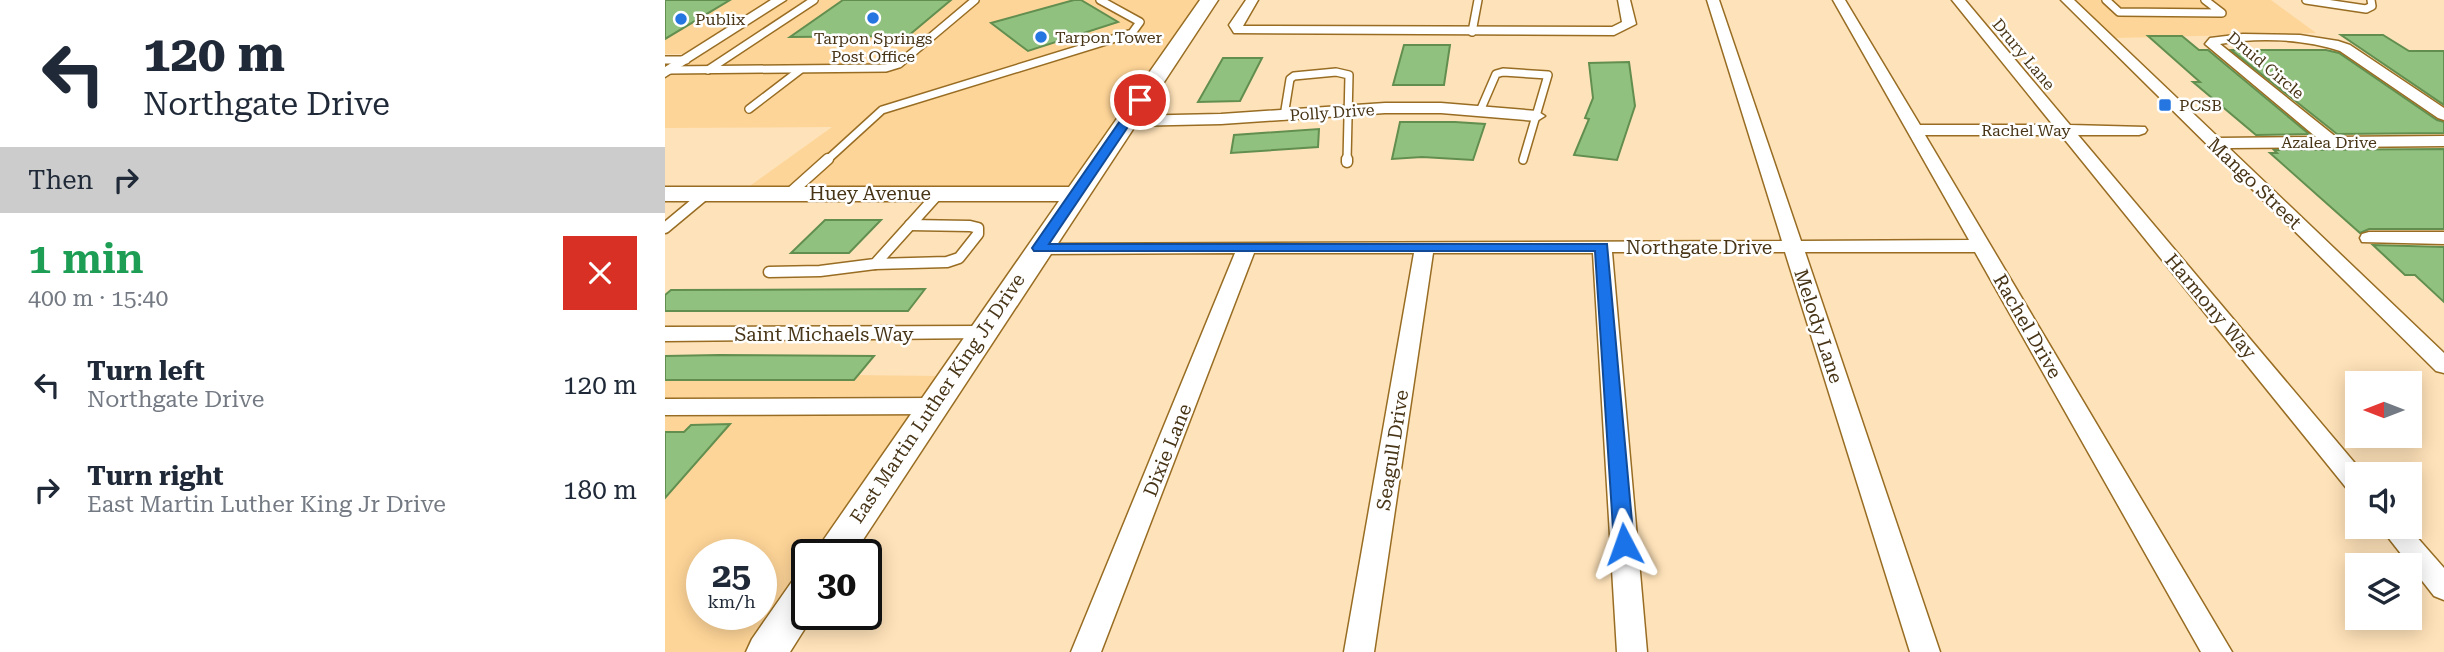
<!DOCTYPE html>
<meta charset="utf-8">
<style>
:root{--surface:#fff;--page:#f2f2f3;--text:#1f2937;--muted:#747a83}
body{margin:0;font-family:"Roboto Serif",serif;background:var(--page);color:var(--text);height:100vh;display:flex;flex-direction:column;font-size:26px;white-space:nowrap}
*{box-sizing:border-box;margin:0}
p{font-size:23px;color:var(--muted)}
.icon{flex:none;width:38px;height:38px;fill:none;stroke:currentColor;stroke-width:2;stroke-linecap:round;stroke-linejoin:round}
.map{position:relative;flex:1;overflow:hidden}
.drawer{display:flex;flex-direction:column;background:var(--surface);width:665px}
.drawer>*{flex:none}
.banner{background:#fff;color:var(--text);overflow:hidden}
.needle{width:46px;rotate:270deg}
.fabs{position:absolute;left:1680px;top:371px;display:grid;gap:14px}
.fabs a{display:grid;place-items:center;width:77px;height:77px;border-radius:0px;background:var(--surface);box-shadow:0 4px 18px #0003;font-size:35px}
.speed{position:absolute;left:21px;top:539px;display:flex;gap:14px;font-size:35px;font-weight:700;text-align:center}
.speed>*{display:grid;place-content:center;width:91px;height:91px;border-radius:50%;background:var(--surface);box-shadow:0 4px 18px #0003;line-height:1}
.speed small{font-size:18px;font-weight:400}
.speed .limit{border:4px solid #111;border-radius:10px;background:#fff;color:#111}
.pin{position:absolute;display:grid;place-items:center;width:60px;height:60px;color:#fff;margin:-30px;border:4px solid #fff;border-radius:50%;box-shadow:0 2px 7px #0007}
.me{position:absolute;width:77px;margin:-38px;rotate:356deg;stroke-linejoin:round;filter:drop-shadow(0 0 5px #0008)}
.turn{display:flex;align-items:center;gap:24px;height:147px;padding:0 28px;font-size:32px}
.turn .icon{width:91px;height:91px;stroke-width:2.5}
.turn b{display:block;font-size:49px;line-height:60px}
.then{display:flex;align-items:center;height:66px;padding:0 28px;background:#0003;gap:14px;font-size:26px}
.round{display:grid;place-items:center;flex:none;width:74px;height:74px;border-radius:0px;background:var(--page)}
.summary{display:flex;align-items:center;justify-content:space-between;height:119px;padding:0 28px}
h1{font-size:42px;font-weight:600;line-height:52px;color:#1e9e55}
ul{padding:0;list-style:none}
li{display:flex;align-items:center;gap:21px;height:105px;padding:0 28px}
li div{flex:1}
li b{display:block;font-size:26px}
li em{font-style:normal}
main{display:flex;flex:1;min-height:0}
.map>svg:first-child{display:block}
</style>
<main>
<section class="drawer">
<div class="banner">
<div class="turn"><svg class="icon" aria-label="left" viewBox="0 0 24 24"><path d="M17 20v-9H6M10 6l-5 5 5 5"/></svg><div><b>120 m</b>Northgate Drive</div></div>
<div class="then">Then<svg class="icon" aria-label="right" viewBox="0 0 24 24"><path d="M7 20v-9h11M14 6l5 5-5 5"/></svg></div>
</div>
<div class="summary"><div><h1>1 min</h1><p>400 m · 15:40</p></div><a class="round" style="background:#d93025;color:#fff"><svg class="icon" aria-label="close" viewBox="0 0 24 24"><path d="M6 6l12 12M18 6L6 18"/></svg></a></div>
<ul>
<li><svg class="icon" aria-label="left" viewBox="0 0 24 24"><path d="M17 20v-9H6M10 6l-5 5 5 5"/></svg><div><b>Turn left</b><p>Northgate Drive</p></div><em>120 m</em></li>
<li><svg class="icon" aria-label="right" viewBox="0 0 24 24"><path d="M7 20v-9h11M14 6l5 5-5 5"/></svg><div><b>Turn right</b><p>East Martin Luther King Jr Drive</p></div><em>180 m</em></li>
</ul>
</section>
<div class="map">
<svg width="1779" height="652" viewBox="0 0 1779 652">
<rect width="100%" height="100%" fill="#fee2b9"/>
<g fill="#fed598" fill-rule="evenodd">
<path d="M0 0H107L22 54H0Z"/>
<path d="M123 0H536L403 189 82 188 167 127 0 128V79Z"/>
<path d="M1410 0H1606L1651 33 1450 38Z"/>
<path d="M0 373 273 376 259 396 0 398Z"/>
<path d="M246 415 149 555H142V566L82 652H0V417ZM37 555H96V614H37Z"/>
</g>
<g fill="#91c17f" stroke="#628f50" stroke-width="2">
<path d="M0 0H65L0 39Z"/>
<path d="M178 0H286L243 36 125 37Z"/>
<path d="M409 0H416L453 22 363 51 326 23Z"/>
<path d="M1676 35H1718L1744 51H1779V105Z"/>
<path d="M1483 36H1517L1534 50H1543L1644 134 1591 135 1528 82H1535Z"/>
<path d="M739 45H785L779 85H728Z"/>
<path d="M1566 50H1661L1674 53 1772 120 1779 122V133L1672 134Z"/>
<path d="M558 58H597L575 101 533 102Z"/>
<path d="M964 62 970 106 952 160 909 155 924 119 920 118 928 98 924 63Z"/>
<path d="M735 122H790L820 124 808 160 757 157 727 159Z"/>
<path d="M654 129 653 147 566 153 569 135Z"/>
<path d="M1779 149V229H1704L1695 233 1605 153H1612L1609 150Z"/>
<path d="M160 220H216L184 253H126Z"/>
<path d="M1708 245 1779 247V302L1750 275H1740Z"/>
<path d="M260 289 243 311H0V295L6 290Z"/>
<path d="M54 355 209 356 189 380H0V356Z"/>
<path d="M65 424 0 498V432H19L26 425Z"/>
</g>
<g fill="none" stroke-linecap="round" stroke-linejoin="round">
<defs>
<g id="lane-far1">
<path d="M1441 0 1454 12 1557 13 1540 0"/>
<path d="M1641 0 1701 9 1707 6 1706 0"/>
<path d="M807 32 813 0"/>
<path d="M0 60H21"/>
<path d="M4 70 221 68 234 64 310 0"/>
<path d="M43 70 149 0"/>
<path d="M84 109 135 70"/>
<path d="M815 111 831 74 838 72 883 75 858 160"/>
<path d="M619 116 625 79 629 76 671 72 684 75 682 161"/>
<path d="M161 161 217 110 467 33 475 22 435 0"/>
</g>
<g id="lane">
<path d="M682 162V159"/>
<path d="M125 193 163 159"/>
<path d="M0 228 42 193"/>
<path d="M210 264 282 262 294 258 313 234V228L305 226 245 225"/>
<path d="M104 272 155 271 210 264 273 194"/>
</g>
<g id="street">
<path d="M106 0H121L0 77V67Z"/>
<path d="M581 0H593L578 26 947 27 957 22 953 0H965L971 24 949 35 569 33 564 25Z"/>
<path d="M1042 0H1054L1136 241 1304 240 1168 0H1180L1255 125H1388L1287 0H1300L1405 125 1480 127 1482 130 1480 133 1474 135H1413L1699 474H1692V492L1683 490 1396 135H1260L1567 652H1536L1310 252H1140L1275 652H1245L1120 252H947L982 652H952L928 253H768L709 652H679L749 253H589L436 652H406L570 253 374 254 364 248 367 244 1117 241Z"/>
<path d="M1396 0H1409L1554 138 1651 137 1540 44 1545 38 1578 34 1635 35 1673 41 1685 45 1779 108V120L1773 118 1675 51C1639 39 1593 37 1555 44L1671 137 1779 136V146L1564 148 1779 353V373L1771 371Z"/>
<path d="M720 103H776L872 111 880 116 872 121 776 113H720L556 124 461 126 453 121 461 116 556 114Z"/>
<path d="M1704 232H1779V244L1697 242 1695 238 1697 234Z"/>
<path d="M317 326 324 328 328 333 324 338 0 341V327Z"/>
<path d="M267 398 275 400 279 406 275 412 267 414 0 415V399Z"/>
<path d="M1715 527H1743L1779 568V600L1769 596Z"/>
</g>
<g id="secondary">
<path d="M535 0H553L188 555H148L394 201H0V187H404Z"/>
<path d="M142 575V614H149L125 652H81L87 639 128 580Z"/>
</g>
</defs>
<use href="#lane-far1" stroke="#986d23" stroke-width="10"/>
<use href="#lane" stroke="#986d23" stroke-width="13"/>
<use href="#street" stroke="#986d23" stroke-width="3"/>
<use href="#secondary" stroke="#986d23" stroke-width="3"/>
<use href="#lane-far1" stroke="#fff" stroke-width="7"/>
<use href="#lane" stroke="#fff" stroke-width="10"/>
<use href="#street" fill="#fff" fill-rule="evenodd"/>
<use href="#secondary" fill="#fff" fill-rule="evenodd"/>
</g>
<path fill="#1a73e8" stroke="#114b97" stroke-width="2" d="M475 97 481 100 384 244H942L969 544 966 550 959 552 952 550 949 544 930 251H369L367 248 471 98Z"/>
<g fill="#2576e1" stroke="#fff" stroke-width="2.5">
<circle cx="208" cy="18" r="7"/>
<circle cx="16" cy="19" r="7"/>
<circle cx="376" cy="37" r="7"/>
<rect x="1493" y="98" width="14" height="14" rx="3.5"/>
</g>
<g text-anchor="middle" stroke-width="5" stroke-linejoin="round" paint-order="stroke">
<g font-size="16" fill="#483517" stroke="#fff" text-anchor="start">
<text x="30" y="25">Publix</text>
<text x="390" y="43">Tarpon Tower</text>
<text x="208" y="44" text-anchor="middle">Tarpon Springs<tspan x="208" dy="18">Post Office</tspan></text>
<text x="1514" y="111">PCSB</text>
</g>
<g font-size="16" fill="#483517" stroke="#fff">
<text transform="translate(1359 54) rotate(50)" y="6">Drury Lane</text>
<text transform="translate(1601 65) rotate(40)" y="6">Druid Circle</text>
<text transform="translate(667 112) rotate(-4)" y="6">Polly Drive</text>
<text x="1361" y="136">Rachel Way</text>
<text x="1664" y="148">Azalea Drive</text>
</g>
<g font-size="19" fill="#483517" stroke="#fff">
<text transform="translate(1590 183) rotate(44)" y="7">Mango Street</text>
<text x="205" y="200">Huey Avenue</text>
<text x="1034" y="254">Northgate Drive</text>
<text transform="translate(1546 306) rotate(50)" y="7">Harmony Way</text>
<text transform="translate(1154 326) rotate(72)" y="7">Melody Lane</text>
<text transform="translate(1363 326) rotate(60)" y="7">Rachel Drive</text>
<text x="159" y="341">Saint Michaels Way</text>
<text transform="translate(272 398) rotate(-56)" y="7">East Martin Luther King Jr Drive</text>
<text transform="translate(502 450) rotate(-68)" y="7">Dixie Lane</text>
<text transform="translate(727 450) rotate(-81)" y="7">Seagull Drive</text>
</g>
</g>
</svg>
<div class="fabs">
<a><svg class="needle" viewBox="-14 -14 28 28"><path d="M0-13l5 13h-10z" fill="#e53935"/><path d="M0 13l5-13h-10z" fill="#747a83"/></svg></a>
<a><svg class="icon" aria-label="sound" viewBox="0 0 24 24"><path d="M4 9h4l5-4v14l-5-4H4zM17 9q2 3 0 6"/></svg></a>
<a><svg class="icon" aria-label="layers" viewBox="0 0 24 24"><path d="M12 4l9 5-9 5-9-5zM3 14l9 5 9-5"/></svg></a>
</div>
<div class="speed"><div>25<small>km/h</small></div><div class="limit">30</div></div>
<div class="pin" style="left:475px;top:100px;background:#d93025"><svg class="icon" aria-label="arrive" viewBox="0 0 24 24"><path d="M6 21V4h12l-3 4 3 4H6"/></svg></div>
<svg class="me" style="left:959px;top:544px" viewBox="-20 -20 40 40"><path d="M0-17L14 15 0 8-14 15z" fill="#1a73e8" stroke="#fff" stroke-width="4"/></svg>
</div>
</main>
